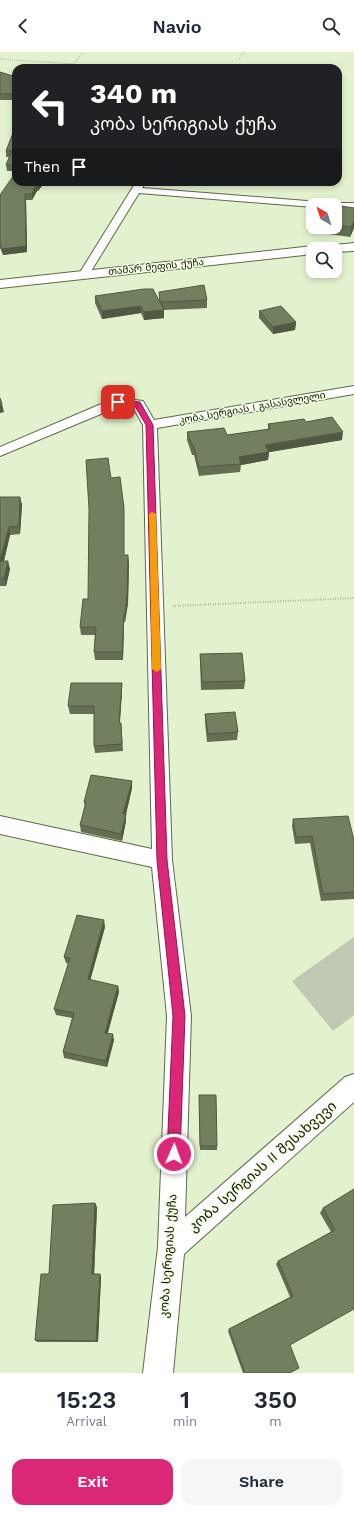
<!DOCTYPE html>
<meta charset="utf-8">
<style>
:root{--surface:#fff;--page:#f6f6f7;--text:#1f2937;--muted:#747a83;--accent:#db2777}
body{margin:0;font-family:"Work Sans","Noto Sans Georgian",sans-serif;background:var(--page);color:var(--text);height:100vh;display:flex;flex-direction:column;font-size:15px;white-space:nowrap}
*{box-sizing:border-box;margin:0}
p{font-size:13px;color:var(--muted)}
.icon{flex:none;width:22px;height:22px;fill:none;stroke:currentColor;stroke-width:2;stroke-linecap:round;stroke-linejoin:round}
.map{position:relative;height:1321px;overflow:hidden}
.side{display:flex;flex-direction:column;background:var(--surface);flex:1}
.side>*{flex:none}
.banner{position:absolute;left:12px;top:12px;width:330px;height:122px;border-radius:12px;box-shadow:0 2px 6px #0003;background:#202124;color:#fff;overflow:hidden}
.needle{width:26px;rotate:321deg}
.tools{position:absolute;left:306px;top:146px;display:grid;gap:8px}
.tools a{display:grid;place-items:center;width:36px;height:36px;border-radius:8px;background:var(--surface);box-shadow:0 2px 6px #0003;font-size:20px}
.pin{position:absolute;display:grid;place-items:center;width:34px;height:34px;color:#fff;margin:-17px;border-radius:8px;box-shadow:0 2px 6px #0006}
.me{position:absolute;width:44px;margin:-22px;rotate:2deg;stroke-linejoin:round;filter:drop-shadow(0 0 3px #0008)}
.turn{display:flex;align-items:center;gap:14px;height:84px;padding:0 12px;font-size:18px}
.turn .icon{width:52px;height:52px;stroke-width:2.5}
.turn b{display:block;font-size:28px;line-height:34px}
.then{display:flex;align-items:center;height:38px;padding:0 12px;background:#0003;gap:8px;font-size:15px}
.eta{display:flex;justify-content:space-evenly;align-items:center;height:68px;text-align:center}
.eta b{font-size:24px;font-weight:600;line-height:28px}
.primary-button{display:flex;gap:8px;margin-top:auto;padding:8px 12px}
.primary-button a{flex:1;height:46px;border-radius:12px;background:var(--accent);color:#fff;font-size:16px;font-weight:600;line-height:46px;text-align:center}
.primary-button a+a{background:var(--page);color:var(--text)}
header{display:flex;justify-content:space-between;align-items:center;height:52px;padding:0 12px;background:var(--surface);font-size:18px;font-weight:600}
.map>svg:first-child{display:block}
</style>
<header><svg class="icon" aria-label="back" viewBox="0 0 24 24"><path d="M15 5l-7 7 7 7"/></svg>Navio<svg class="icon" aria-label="search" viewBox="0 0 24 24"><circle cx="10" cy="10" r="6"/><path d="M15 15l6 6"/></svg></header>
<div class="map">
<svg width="354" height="1321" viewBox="0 0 354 1321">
<rect width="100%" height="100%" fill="#e3f2ce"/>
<path fill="#bfc8b2" d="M354 885V963L333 979 292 929Z"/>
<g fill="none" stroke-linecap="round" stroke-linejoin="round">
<defs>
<g id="street">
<path d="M136 130H146L142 136 332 151H354V157L335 156V153H313V155L139 141 88 224H80L79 222Z"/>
<path d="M354 334V342L157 376 172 808 191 964 185 1165 345 1025 354 1022V1050L184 1202 173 1321H143L158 1195 167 964 152 815 0 782V764L152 797 143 373 133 355 120 354 0 404V395L113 347 118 346 143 349 154 368Z"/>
</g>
<g id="secondary">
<path d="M354 191V199L335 200V197H323L325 194Z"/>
<path d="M313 194 319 197H313V202L0 236V228Z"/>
</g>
</defs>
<use href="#street" stroke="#5d694a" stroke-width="2"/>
<use href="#secondary" stroke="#5d694a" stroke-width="2"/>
<g stroke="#778169" stroke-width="1" stroke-dasharray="0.5 1.5" stroke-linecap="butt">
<path d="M0 7 74 12"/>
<path d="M239 7 244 0"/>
<path d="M80 16 74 12 83 0"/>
<path d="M145 16H158"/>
</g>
<path stroke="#778169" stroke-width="2" stroke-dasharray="0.5 2" stroke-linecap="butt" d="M173 554 354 546"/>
<use href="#street" fill="#fff" fill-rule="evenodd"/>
<use href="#secondary" fill="#fff" fill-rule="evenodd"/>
</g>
<g fill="#636e53">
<path d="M0 20 16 25V48H0Z"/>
<path d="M16 59V119H7L6 113 9 105H6V99L13 81Z"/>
<path d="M45 130 38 139H37L32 148H26L27 200 3 203 0 196V143Z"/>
<path d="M335 153 354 156V176L350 185 307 179 308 169 313 160V175H335Z"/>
<path d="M159 240 207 248V256L164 258V266L144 268 141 261 102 267 95 251V244L160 250Z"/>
<path d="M259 259 296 270 295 278 273 282 259 266Z"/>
<path d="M306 370 342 388 269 400 268 408 241 413 240 420 199 424 194 403H192L187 388V380L227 383 268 377V372Z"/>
<path d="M111 426 124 464V503L129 511 128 551 125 570H124L123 608H95L94 600 95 583H81L80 575 88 547Z"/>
<path d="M0 445H20L22 453 20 482 10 483 4 509 10 517 6 534H0Z"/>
<path d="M200 602 245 629 244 637 201 638 200 610Z"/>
<path d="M122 631V639L120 671H121L123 699 95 701 94 694V662H70L68 654Z"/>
<path d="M205 662 238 680 237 688 207 690 205 670Z"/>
<path d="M132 729V736L126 762V769L122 789 81 780 80 773 85 755 84 750Z"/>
<path d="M293 767 354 788V847L321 849 310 791 295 792 292 774Z"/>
<path d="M105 875 90 928 118 934 119 940 108 981 114 988 107 1015 64 1006 63 1000 72 966 56 963 54 957 69 912 66 911 64 905Z"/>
<path d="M199 1043 217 1094V1098H200Z"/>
<path d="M354 1137 290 1293V1321H243L228 1279 229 1277 290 1245 276 1212 278 1209 331 1180 320 1161 323 1156Z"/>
<path d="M97 1155 94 1222H100L101 1225 98 1290H37L35 1288 49 1222Z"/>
</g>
<g fill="#505a43">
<path d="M40 130H45L38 139V133Z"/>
<path d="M36 133 37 139 32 148V142Z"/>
<path d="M25 142 26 148 27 200 3 203 2 197Z"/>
<path d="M354 169V176L350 185 351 175Z"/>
<path d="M141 254V261L102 267V259Z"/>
<path d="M164 258V266L144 268V260Z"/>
<path d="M296 270 295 278 273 282V275Z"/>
<path d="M2 352 4 360 0 361V353Z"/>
<path d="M343 380 342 388 264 401 265 393Z"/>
<path d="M269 400 268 408 241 413 239 405Z"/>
<path d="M20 445 22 453 20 482 19 474Z"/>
<path d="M9 475 10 483 2 517 0 509Z"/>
<path d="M128 503 129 511 128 551 125 570V562Z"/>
<path d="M8 509 10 517 6 534 4 526Z"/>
<path d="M124 562V570L123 608 122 600Z"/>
<path d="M122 631V639L119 678V671Z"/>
<path d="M132 729V736L126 762V769L122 789 121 782 123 762Z"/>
<path d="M104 868 105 875 89 933 88 927Z"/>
<path d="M118 934 119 940 106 986 105 981Z"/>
<path d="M113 982 114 988 107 1015 106 1009Z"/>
<path d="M95 1151 97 1155 94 1225 92 1222Z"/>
<path d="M100 1222 101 1225 98 1290 96 1289Z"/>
</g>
<g fill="#738060" stroke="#505a43">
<path d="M0 20 16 25V42H0Z"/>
<path d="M16 59V113H6L12 99H6L13 81Z"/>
<path d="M16 120V130H40L38 133H36L32 142H25L26 194 2 197 0 192V143Z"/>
<path d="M318 151 333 153H317Z"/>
<path d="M335 153 354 156V169L351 175 335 173Z"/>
<path d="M313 160V170L308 169Z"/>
<path d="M204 233 207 248 160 250 159 240Z"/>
<path d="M144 237H153L164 258 144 260 141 254 102 259 95 244Z"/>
<path d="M281 254 296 270 273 275 259 259Z"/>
<path d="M0 346 2 352 0 353Z"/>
<path d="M332 365 343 380 265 393 269 400 239 405 241 412 199 415 194 395H193L187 380 224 376 227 383 270 377 268 372 304 367 306 370Z"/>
<path d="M108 406 111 426 120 425 124 456V503H128L127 543 125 562H124L122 600H94L96 575H80L83 547H88L89 457 86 408Z"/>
<path d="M0 445H20L19 474 9 475 0 509Z"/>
<path d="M0 509H8L4 526H0Z"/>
<path d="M242 601 245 629 202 630 200 602Z"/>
<path d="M71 631H122L119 671H121L122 692 94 694V654H68Z"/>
<path d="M235 660 238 680 208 682 205 662Z"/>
<path d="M91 723 132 729 123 762H126L121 782 80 773 86 750H84Z"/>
<path d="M348 764 354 788V840L323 842 312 784 296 785 293 767Z"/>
<path d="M77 863 104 868 88 927 118 934 105 981 113 982 106 1009 63 1000 74 961 54 957 70 906 64 905Z"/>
<path d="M199 1043H216L217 1094H200Z"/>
<path d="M354 1137V1257L290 1293 299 1316 290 1321H245L229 1277 293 1244 278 1209 335 1178 323 1156Z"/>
<path d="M95 1151 92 1222H100L96 1289 35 1288 41 1222H49L53 1153Z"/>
</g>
<path fill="#db2777" stroke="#8e194d" d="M118 348 140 350 153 373 167 808 185 964 180 1102 178 1107 174 1109 169 1107 167 1102 173 964 157 808 146 373 135 354 115 352 114 350Z"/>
<path fill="#f59e0b" d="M152 460 156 462 161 617 157 620 152 617 149 462Z"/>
<g text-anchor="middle" stroke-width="3" stroke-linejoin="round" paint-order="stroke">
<g font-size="10" fill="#101408" stroke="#f2fee1">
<text transform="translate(156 214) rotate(-6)" y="4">თამარ მეფის ქუჩა</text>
<text transform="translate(252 355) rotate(-10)" y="4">კობა სერგიას I გასასვლელი</text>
</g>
<g font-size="12" fill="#101408" stroke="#f2fee1">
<text transform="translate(168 1204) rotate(-86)" y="4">კობა სერიგიას ქუჩა</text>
</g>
<g font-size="14" fill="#101408" stroke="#f2fee1">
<text transform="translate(262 1114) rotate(-41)" y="5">კობა სერგიას II შესახვევი</text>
</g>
</g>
</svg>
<div class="tools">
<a><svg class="needle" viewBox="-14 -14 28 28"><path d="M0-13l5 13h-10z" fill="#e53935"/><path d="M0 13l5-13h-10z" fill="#747a83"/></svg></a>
<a><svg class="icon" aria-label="search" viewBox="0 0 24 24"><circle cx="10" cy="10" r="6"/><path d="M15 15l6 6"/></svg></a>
</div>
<div class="pin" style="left:118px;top:350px;background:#d93025"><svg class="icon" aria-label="arrive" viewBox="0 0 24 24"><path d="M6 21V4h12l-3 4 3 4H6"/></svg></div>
<svg class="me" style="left:174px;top:1102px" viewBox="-20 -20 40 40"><circle r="17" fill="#db2777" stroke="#fff" stroke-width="3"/><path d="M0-11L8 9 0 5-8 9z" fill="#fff"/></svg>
<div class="banner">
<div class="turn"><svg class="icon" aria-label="left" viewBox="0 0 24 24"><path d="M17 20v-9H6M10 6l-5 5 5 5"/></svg><div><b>340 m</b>კობა სერიგიას ქუჩა</div></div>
<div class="then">Then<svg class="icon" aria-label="arrive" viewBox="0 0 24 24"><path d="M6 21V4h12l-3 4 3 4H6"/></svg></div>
</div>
</div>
<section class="side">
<div class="eta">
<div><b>15:23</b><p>Arrival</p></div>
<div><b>1</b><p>min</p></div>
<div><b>350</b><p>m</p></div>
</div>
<div class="primary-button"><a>Exit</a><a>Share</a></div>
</section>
